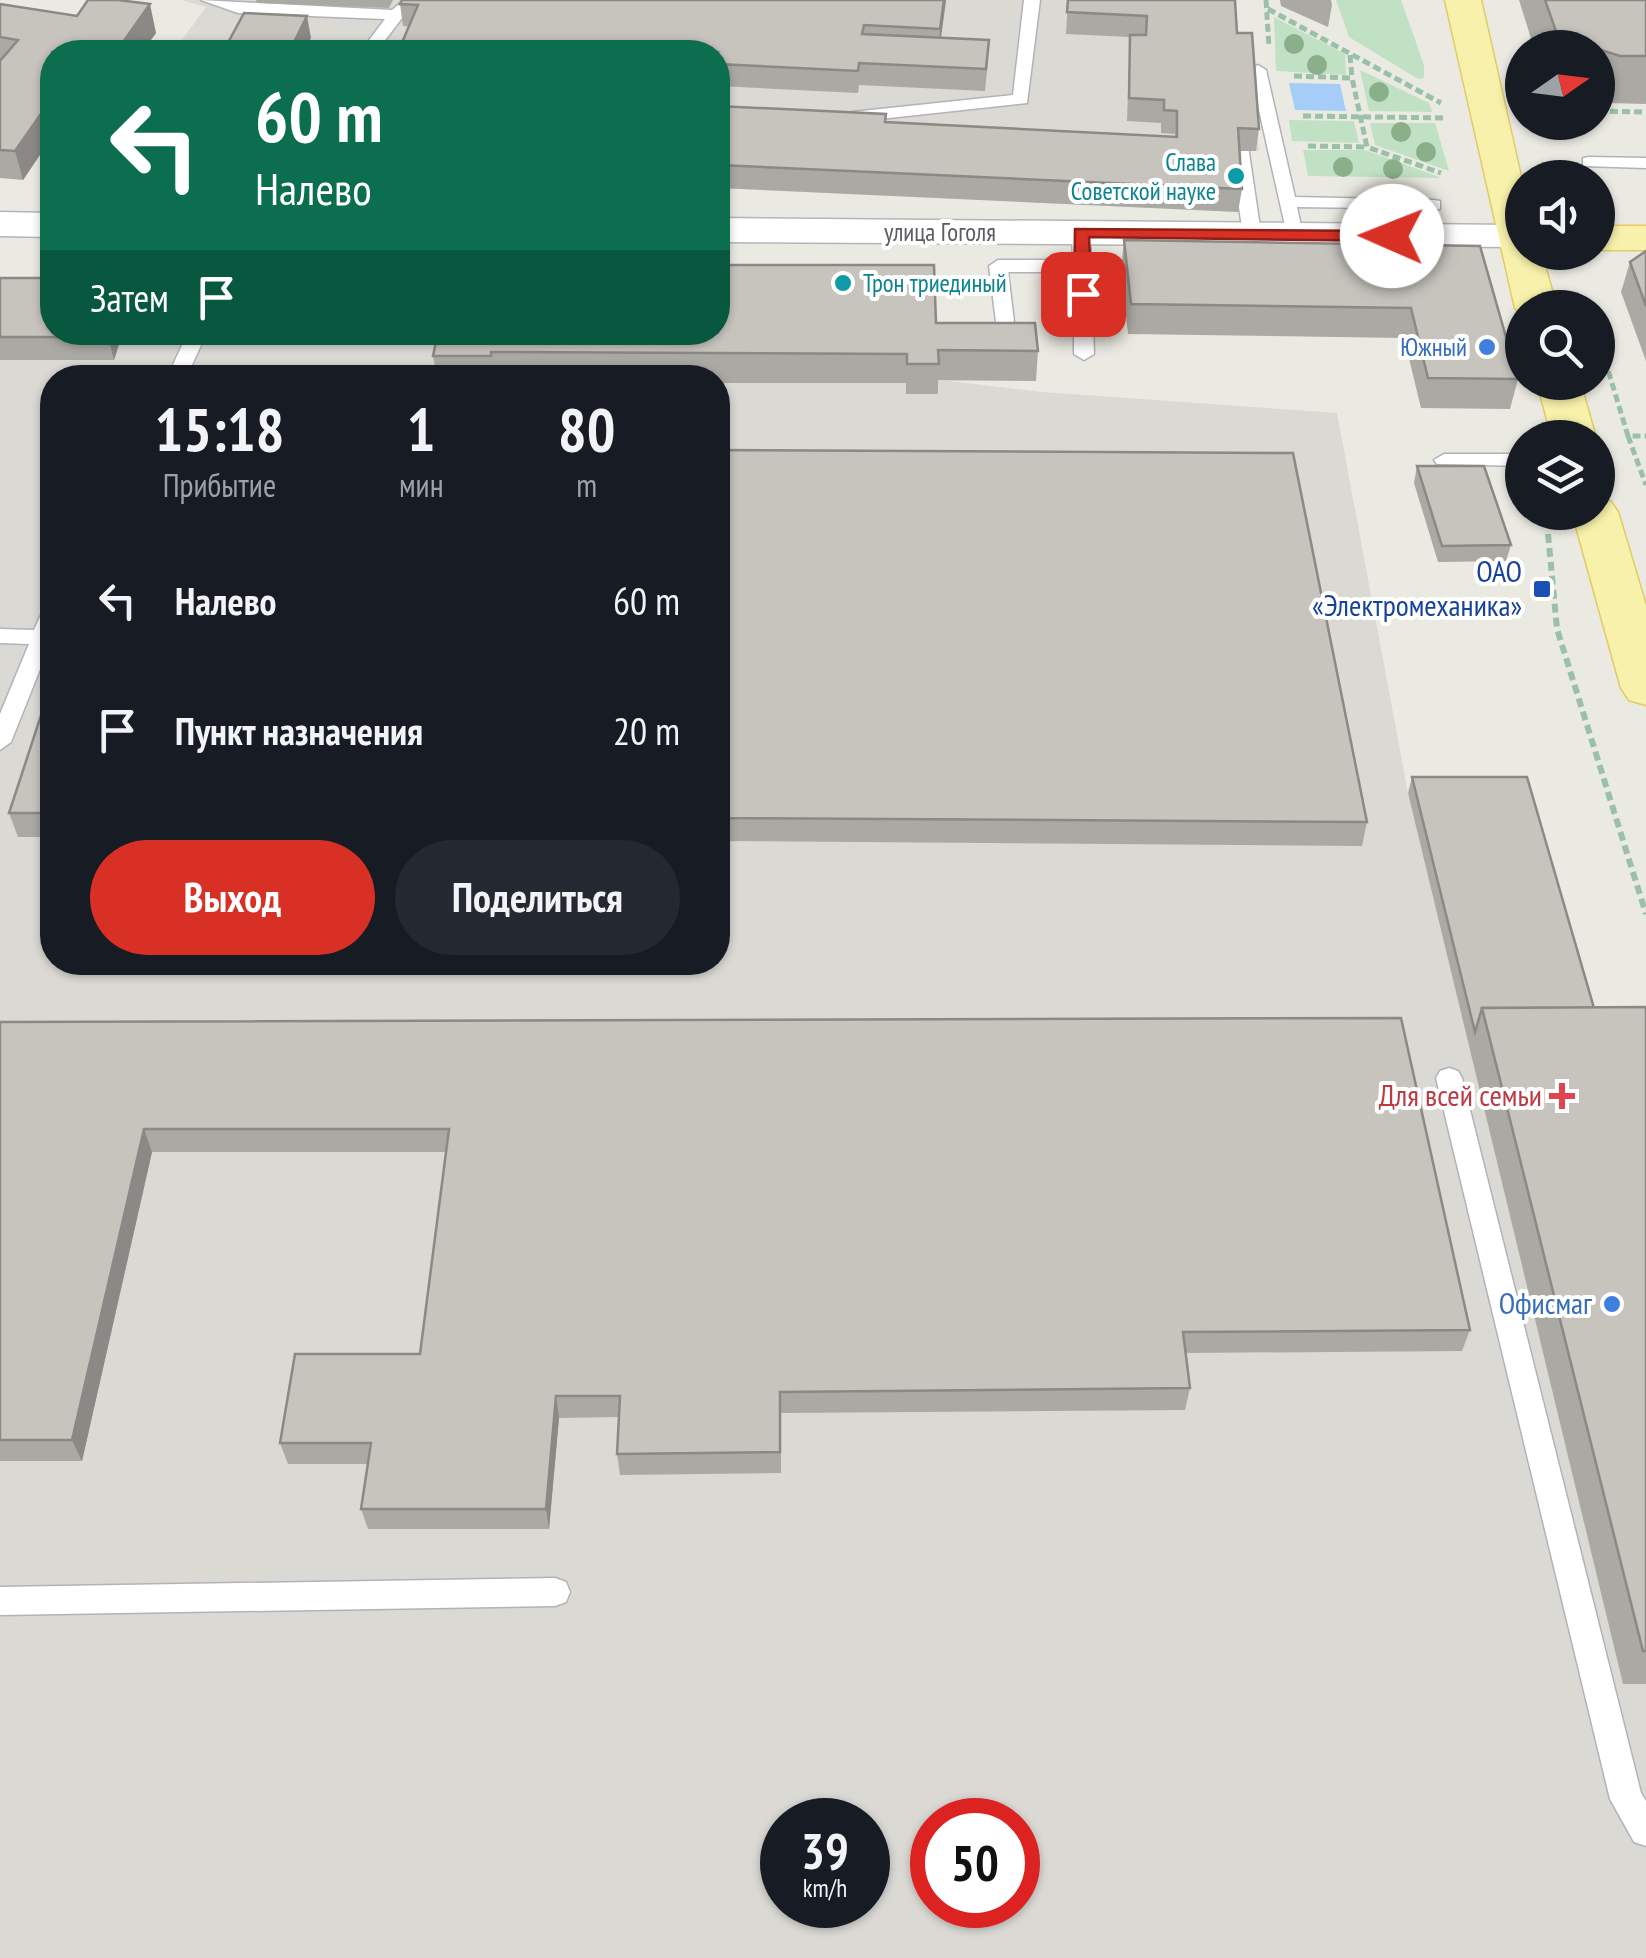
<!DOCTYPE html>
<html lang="ru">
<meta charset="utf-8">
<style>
:root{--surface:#171b24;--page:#242831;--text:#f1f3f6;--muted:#9ea1a6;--accent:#d93025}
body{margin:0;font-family:"PT Sans Narrow",sans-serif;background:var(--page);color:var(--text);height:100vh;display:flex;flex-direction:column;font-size:38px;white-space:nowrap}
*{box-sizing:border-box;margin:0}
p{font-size:32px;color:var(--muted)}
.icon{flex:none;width:55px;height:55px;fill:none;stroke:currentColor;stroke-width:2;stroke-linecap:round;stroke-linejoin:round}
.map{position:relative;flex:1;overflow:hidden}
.drawer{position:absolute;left:40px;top:365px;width:690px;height:610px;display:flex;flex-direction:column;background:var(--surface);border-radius:40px;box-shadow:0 2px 8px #0004}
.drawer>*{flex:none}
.top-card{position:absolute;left:40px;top:40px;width:690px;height:305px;border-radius:40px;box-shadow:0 2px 8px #0004;background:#0b6e4f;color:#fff;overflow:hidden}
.needle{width:65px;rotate:76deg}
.tools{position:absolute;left:1505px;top:30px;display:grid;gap:20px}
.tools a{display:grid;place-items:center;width:110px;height:110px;border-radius:50%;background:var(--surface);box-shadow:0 2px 8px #0004;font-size:50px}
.speed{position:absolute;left:760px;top:1798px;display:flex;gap:20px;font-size:50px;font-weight:700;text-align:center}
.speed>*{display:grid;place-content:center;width:130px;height:130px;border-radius:50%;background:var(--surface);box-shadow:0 2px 8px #0004;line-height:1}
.speed small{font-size:25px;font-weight:400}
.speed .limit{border:15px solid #d22;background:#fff;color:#111}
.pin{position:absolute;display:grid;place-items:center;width:85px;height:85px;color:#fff;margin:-42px;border-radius:20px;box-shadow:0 5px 15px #0006}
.me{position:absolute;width:110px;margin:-55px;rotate:271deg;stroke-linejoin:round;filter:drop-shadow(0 0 8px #0008)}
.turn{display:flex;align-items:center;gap:35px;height:210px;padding:0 50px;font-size:45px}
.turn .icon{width:130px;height:130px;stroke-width:2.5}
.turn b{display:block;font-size:70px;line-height:85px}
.then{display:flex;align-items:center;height:95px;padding:0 50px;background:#0003;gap:20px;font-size:38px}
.eta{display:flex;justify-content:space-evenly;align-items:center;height:170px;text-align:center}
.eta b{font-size:60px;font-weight:700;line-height:70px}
.primary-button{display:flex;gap:20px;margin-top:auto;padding:20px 50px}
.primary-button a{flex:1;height:115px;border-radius:60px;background:var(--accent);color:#fff;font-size:40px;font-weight:700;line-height:115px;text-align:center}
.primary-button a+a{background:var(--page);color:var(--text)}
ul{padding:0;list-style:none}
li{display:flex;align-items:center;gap:30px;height:130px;padding:0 50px}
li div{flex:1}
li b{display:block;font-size:38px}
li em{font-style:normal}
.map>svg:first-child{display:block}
</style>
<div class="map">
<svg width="1646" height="1958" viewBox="0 0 1646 1958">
<rect width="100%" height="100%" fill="#ebeae2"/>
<g fill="#dad9d4" fill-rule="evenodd">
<path d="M181 0H1230L1234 54 1249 55 1259 151H1235L1238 212 718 188V52H173L206 7Z"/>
<path d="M0 280 52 332H718L936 352 1033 353 1036 381H950L1042 392 1337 413 1408 793H1522L1595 1047 1646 1091V1958H0ZM52 378H718V962H52ZM782 1820H868V1905H782ZM932 1820H1018V1905H932Z"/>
</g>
<g fill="#c0e1c3">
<path d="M1336 0H1401L1424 65V78L1418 79 1349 37Z"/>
<path d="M1274 17 1345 54 1346 75 1276 71Z"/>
<path d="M1360 70 1429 103 1432 112 1369 111Z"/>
<path d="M1289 120 1354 121 1359 143 1292 141Z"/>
<path d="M1370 123H1435L1449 171 1375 145Z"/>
<path d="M1303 150H1365L1442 178 1308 176Z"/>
</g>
<path fill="#a6cdf7" d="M1289 83 1340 84 1346 111 1295 110Z"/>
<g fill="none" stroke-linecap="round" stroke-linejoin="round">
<defs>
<g id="service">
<path d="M201 0 392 10 404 0 412 5 376 52H360L385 19 238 13Z"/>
<path d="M1024 0H1040L1027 103 852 122 843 117 852 112 1013 95Z"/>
<path d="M1258 65 1266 70 1295 197 1434 200 1440 201V209L1297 207 1303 235 1288 239 1250 70Z"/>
<path d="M1239 141 1248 146 1261 234 1252 239 1243 234 1230 146Z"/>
<path d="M1589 157 1646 158V168L1583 166V158Z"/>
<path d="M1081 227 1090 232 1094 354 1084 360 1074 354V272H1008L1014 322 1005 328 996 322 989 266 998 260H1073L1072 232Z"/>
<path d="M188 332H207L186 378H167Z"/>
<path d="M1444 454H1522V466L1437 464 1434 460Z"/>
<path d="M52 606V639L11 742 0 750V714L29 644 0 643V629L34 630 44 608Z"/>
<path d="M1449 1068 1458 1071 1462 1078 1641 1793 1646 1801V1846L1634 1842 1610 1799 1436 1078 1440 1071Z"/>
<path d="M555 1578 566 1582 570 1592 566 1602 555 1606 0 1615V1587Z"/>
</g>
<g id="secondary">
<path d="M0 212 52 213V237L0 236Z"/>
<path d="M718 218 1516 225 1522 227V247L718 242Z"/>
</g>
<g id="primary">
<path d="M1445 0H1481L1522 181V252H1541L1557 308H1522V317L1515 308Z"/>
<rect x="1598" y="226" width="48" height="24"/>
<path d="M1537 382H1580L1596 438H1552Z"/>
<path d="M1598 498 1611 502 1618 512 1646 606V705L1629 700 1621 688 1572 512H1598Z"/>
</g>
</defs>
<use href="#service" stroke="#b2b3b8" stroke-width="3"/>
<use href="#secondary" stroke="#b3b5bb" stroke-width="3"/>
<use href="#primary" stroke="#e4ca62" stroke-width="3"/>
<g stroke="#9ac1a8" stroke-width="5" stroke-dasharray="8 4" stroke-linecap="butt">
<path d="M1266 0 1269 47"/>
<path d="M1268 9 1441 103"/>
<path d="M1350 55 1352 78"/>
<path d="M1294 76 1352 78 1367 147 1441 173"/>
<path d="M1598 111 1646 112"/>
<path d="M1303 116 1446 118"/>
<path d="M1308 146 1367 147"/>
<path d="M1598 337 1628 436H1646"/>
<path d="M1628 436 1646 485"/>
</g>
<path stroke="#9ac1a8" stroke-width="6" stroke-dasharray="9 5" stroke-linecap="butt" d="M1548 534 1557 629 1646 914"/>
<use href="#service" fill="#fff" fill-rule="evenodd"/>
<use href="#secondary" fill="#fff" fill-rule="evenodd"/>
<use href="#primary" fill="#f7f1ab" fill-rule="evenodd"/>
</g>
<g fill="#8baf8b">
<circle cx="1294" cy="44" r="10"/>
<circle cx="1317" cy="65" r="10"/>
<circle cx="1379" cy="92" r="10"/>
<circle cx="1401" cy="132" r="10"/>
<circle cx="1426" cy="152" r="10"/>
<circle cx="1343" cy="167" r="10"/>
<circle cx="1393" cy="169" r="10"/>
</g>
<g fill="#aba9a3">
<path d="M256 0H393L389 8 257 3Z"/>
<path d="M402 0H946L941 38 988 62 985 91 859 85 858 93 718 86V52L403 26 400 4Z"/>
<path d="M1068 0 1237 33 1259 129 1256 151H1240L1242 189 1238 212 718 188V106L886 122 1175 137V134L1161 133V123L1127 121 1130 37 1066 34Z"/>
<path d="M1280 0H1331L1332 5 1328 27 1281 6Z"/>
<path d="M1519 0H1646V104L1607 103 1598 100V48H1534Z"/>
<path d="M0 4 156 33 142 52H52V137L23 180 0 178Z"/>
<path d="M1124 240 1480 246 1518 379 1510 409 1421 408 1404 338 1128 334 1121 270Z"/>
<path d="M1646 251V361L1621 292 1630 262Z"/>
<path d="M0 278 123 332 114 360H0Z"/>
<path d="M936 323 1038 351 1036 381 938 380V394H906V383H718V378H437L433 356Z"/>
<path d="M718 450 1367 822 1362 846 718 841Z"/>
<path d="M1417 466 1511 545 1506 561 1438 562 1414 483Z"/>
<path d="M52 682V837H18L9 813Z"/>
<path d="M1412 777 1594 1008 1646 1007V1684H1623L1408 793Z"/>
<path d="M0 1022 1470 1330 1462 1351 1185 1353 1190 1388 1185 1410 781 1413V1473L620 1475 617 1454 619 1417 559 1418 549 1529H368L361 1509 368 1464H288L280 1443 420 1354 446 1152H152L82 1461H0Z"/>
</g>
<g fill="#8b8985">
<path d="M944 0H946L939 51 940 29Z"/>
<path d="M150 4 156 33 142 52H116Z"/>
<path d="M307 16 311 38 304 52H289Z"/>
<path d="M52 98V137L23 180 15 151Z"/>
<path d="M110 332H123L114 360 108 337Z"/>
<path d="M144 1129 152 1152 82 1461 72 1440Z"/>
<path d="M556 1396 559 1418 549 1529 546 1509Z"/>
</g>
<g fill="#c7c4be" stroke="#8b8985" stroke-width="2.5">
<path d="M88 0H118L150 4 116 52H52V98L15 151 0 150V61L18 40 0 37V4L77 16Z"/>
<path d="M402 0H944L940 29 864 25 862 34 989 40 986 69 859 63 858 71 718 64V52H398L418 5 400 4Z"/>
<path d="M1068 0H1235L1237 33H1252L1259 129 1238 128 1242 189 718 165V106L886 114 885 122 1177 137V111L1164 110V100L1129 98 1130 35H1146L1147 16 1067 12Z"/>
<path d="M1545 0H1646V56H1620L1598 49V48H1592L1558 37Z"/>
<path d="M244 13 307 16 289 52H223Z"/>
<path d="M1124 240 1480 246 1518 379 1428 378 1411 308 1131 304Z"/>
<path d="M1646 251V306L1630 262Z"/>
<path d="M718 265H934L936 323H1035L1038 351 938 350 939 364H907V354L491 352V356H433L438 332H718Z"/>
<path d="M0 278H52V332H110L108 337H0Z"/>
<path d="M718 450 1293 453 1367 822 718 818Z"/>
<path d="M1417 466H1484L1511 545 1442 546Z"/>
<path d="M52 682V813H9Z"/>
<path d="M1412 777H1527L1594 1008H1482L1475 1032Z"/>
<path d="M1646 1007V1651H1643L1482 1008Z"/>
<path d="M1401 1018 1470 1330 1183 1332 1190 1388 780 1392V1452L617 1454 620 1396H556L546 1509H361L371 1443H280L295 1354H420L449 1129H144L72 1440H0V1022Z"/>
</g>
<path fill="#d93025" stroke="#8d1f18" stroke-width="2.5" d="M1075 229 1392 231 1400 236 1392 241 1089 237 1092 294 1083 299 1074 294Z"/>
<g fill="#0f9aa8" stroke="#fff" stroke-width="4">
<circle cx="1236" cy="176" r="10"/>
<circle cx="843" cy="283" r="10"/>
</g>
<g fill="#3f7fe0" stroke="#fff" stroke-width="4">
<circle cx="1487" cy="347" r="10"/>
<circle cx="1612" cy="1304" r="10"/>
</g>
<rect fill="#1a4fb4" stroke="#fff" stroke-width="4" x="1532" y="579" width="20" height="20" rx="5"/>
<path fill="#e0444e" stroke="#fff" stroke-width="4" d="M1557 1081h10v10h10v10h-10v10h-10v-10h-10v-10h10z"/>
<g text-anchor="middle" stroke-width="8" stroke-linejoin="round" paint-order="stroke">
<g font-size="25" fill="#0d838f" stroke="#fff" text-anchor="end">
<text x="1216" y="171">Слава<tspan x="1216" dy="29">Советской науке</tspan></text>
<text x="863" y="292" text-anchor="start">Трон триединый</text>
</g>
<g font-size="25" fill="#5a5c61" stroke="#fff">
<text x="940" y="241">улица Гоголя</text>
</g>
<g font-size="25" fill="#366cbe" stroke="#fff" text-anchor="end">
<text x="1467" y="356">Южный</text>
</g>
<g font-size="30" fill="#164399" stroke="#fff" text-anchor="end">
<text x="1522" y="582">ОАО<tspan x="1522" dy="34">«Электромеханика»</tspan></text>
</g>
<g font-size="30" fill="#be3a42" stroke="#fff" text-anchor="end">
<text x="1542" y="1106">Для всей семьи</text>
</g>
<g font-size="30" fill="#366cbe" stroke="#fff" text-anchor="end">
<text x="1592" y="1314">Офисмаг</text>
</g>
</g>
</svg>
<div class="tools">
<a><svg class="needle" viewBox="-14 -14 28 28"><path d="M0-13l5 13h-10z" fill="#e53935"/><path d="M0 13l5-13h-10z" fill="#9ea1a6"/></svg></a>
<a><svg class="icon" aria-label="sound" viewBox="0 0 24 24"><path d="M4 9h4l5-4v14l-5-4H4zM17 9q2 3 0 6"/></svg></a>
<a><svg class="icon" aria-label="search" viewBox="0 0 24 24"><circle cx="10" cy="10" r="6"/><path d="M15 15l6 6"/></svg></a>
<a><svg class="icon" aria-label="layers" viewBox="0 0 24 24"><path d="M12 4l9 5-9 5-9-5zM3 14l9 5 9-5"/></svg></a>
</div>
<div class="speed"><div>39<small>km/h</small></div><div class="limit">50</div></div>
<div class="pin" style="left:1083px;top:294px;background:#d93025"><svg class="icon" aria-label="arrive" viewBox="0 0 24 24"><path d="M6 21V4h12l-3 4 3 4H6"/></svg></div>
<svg class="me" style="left:1392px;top:236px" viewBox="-20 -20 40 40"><circle r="19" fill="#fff"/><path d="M0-13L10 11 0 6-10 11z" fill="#d93025"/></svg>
<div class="top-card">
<div class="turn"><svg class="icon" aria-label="left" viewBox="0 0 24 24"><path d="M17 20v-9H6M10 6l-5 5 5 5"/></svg><div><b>60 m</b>Налево</div></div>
<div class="then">Затем<svg class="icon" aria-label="arrive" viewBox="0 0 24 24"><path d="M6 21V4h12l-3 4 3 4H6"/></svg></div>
</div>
<section class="drawer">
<div class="eta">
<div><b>15:18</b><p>Прибытие</p></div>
<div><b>1</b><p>мин</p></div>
<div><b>80</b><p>m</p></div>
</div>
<ul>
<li><svg class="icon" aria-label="left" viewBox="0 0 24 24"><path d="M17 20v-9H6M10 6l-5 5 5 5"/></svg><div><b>Налево</b></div><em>60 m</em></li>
<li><svg class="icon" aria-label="arrive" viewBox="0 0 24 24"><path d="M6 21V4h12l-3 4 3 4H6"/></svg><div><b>Пункт назначения</b></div><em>20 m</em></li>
</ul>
<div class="primary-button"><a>Выход</a><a>Поделиться</a></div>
</section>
</div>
